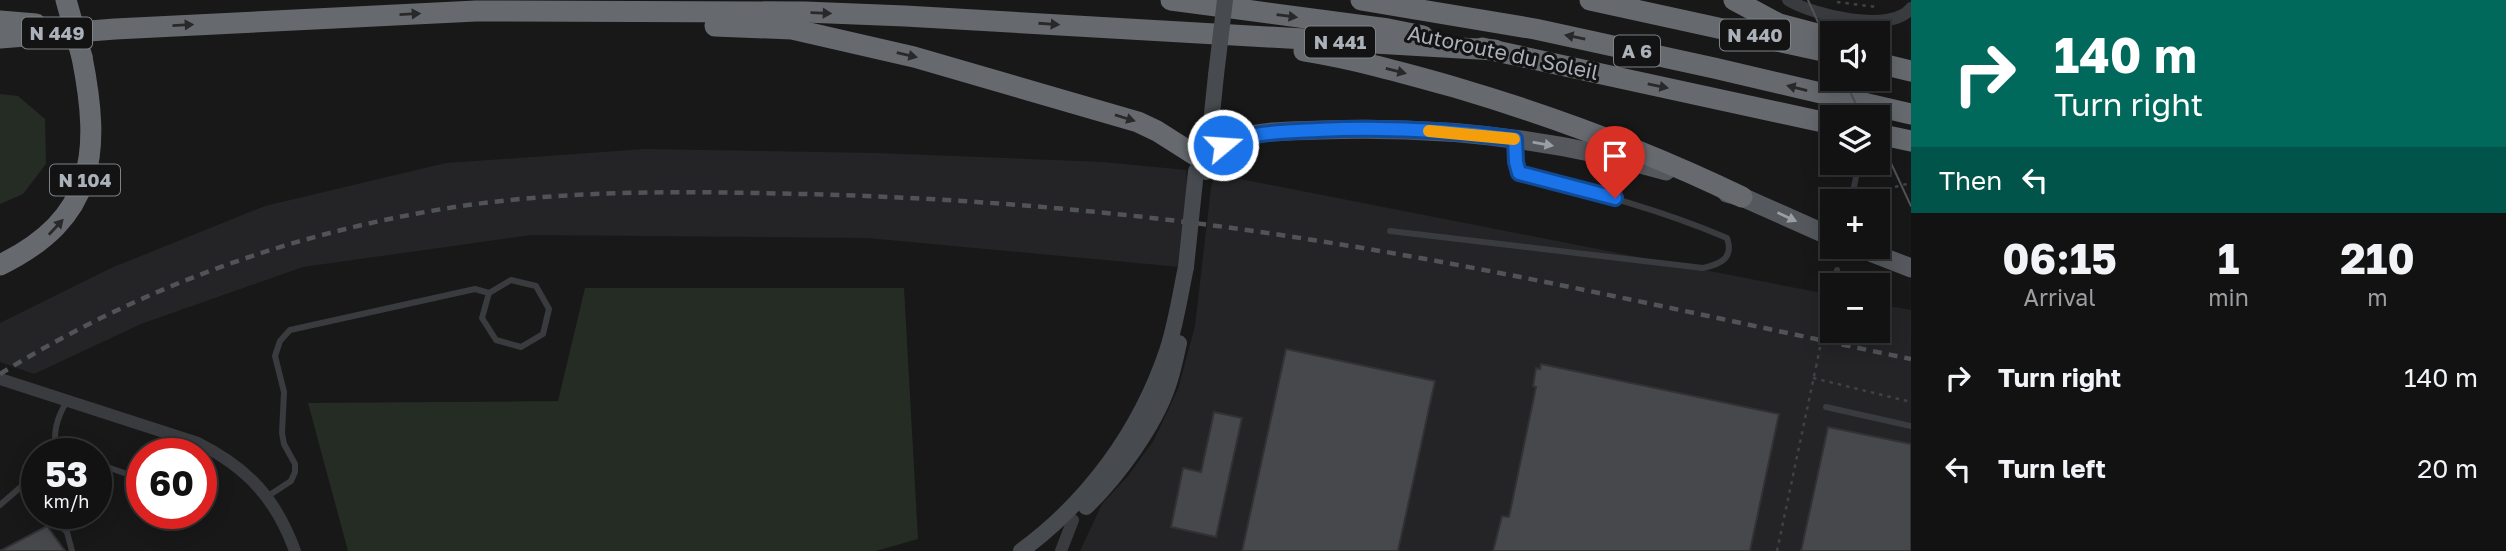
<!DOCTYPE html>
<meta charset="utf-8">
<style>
:root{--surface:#121213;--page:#1b1b1c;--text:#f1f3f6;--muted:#9c9ea0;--line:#313233}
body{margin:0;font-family:"Golos Text",sans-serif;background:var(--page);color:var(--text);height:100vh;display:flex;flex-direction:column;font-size:26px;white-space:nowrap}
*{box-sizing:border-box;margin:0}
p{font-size:23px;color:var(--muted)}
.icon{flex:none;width:38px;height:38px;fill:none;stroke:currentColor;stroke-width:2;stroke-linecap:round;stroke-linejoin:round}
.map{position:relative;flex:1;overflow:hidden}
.sheet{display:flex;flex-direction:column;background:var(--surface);width:595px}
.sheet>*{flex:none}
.banner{background:#00695c;color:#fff;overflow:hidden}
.fabs{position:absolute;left:1820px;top:21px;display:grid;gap:14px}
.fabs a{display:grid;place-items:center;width:70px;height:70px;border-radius:0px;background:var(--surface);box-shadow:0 4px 18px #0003,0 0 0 2px var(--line);font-size:35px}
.speed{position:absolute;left:21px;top:438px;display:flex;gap:14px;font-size:35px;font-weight:700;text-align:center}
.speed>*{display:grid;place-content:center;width:91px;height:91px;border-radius:50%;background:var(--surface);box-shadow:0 4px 18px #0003,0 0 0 2px var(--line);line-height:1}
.speed small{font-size:18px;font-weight:400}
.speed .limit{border:10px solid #d22;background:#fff;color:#111}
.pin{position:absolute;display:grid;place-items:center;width:60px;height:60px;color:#fff;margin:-72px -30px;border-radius:50% 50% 50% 0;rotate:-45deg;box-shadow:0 0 7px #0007}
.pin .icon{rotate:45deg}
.me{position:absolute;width:77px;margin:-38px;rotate:72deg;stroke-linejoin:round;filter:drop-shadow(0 0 5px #0008)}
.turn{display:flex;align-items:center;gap:24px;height:147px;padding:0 28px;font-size:32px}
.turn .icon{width:91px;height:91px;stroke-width:2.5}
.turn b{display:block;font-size:49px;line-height:60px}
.then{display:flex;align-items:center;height:66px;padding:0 28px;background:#0003;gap:14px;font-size:26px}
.eta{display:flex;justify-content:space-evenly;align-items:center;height:119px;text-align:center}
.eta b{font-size:42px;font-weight:700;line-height:49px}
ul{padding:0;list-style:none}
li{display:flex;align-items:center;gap:21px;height:91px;padding:0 28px}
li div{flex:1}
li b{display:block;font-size:26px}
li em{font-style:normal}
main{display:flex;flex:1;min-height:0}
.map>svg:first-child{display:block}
</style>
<main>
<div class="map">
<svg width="1911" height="551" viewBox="0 0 1911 551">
<rect width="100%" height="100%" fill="#181819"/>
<g fill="#242426">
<path d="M645 149 877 153 1103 162 1186 170 1188 204 1180 267 867 238 531 235 303 267 141 324 34 374 0 362V323L111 268 265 206 446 163Z"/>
<path d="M1215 174 1832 295V331H1878V304L1911 310V551H1080L1102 504 1128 476 1154 440 1178 389 1195 326 1211 188Z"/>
</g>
<g fill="#242c24">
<path d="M0 94 18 96 45 119 46 164 23 194 0 204Z"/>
<path d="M585 288H904L918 539 876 551H348L308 403 558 401Z"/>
</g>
<g fill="#47484c" stroke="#323235" stroke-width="2">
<path d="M1286 349 1435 381 1398 551H1242Z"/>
<path d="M1541 364 1779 414 1750 551H1493L1502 516 1509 517 1536 387 1533 386 1536 368 1540 369Z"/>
<path d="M1214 412 1242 418 1216 537 1171 527 1183 468 1201 472Z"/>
<path d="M1828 427 1911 444V551H1801Z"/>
<path d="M47 526 65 551H0Z"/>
</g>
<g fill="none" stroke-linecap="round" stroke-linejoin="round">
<g stroke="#3f4245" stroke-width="2.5" stroke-dasharray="3.5 5" stroke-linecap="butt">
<path d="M1837 2 1876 7"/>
<path d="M1862 195 1911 183"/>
<path d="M1813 378 1911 402"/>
<path d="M1777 551 1816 367"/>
</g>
<g stroke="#393b3e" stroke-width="6">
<path d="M1887 21 1889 27 1887 36"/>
<path d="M1851 201 1859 163"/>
<path d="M1390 231 1703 268C1721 264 1734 258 1727 238 1660 209 1589 191 1519 173L1516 162 1515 141"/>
<path d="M511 280 536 286 549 309 543 334 521 347 496 340 482 318 489 293Z"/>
<path d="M1833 285 1837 270"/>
<path d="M1829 303 1832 290"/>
<path d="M1826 407 1911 426"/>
<path d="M56 453C53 433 56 419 67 401"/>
<path d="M96 463 141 479 142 486"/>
<path d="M96 474 97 478"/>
<path d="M33 476 37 491"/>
<path d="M268 496 291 481 295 472V464L284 444 282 433 284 392 275 356 280 341 290 330 475 289 489 293"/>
<path d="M0 505 37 473"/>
<path d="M47 513 67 532 72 551"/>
</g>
<g stroke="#393b3e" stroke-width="12">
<path d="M1788 0C1812 15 1892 34 1911 8"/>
<path d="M0 379 198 443C248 468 276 499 295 551"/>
<path d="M1061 551 1073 520"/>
</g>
<g stroke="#474a4e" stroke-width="16">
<path d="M1206 172 1216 75"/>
<path d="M1086 507C1117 477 1154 427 1168 386 1173 372 1176 357 1179 343"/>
<path d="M1021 551C1089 501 1140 431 1167 351 1176 324 1180 295 1186 267"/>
</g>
<g stroke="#55585d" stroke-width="19">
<path d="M1207 162C1215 152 1223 144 1236 139 1262 130 1293 131 1321 130 1437 126 1554 138 1666 171"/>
<path d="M1727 193 1742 197 1832 237"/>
<path d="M1857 247 1911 268"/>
</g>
<g stroke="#666a6e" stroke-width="21">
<path d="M1171 0 1388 29 1423 36"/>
<path d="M1361 0 1535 29 1714 68 1911 114"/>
<path d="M1590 0 1832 53"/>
<path d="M1734 0 1779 24 1832 38"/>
<path d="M0 21 36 24"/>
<path d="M715 26 792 29 914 57 1138 122 1157 131 1198 157"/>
<path d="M0 38 115 29 476 11 805 12 905 16 1495 50"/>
<path d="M1482 48 1832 124"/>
<path d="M1304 51C1354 59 1404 73 1454 87 1552 116 1649 152 1742 197"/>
<path d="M1878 63 1911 71"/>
<path d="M1878 134 1911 141"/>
<path d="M0 265C96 218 101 153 82 57"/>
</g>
<g stroke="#505357" stroke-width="2">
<path d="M1808 0 1832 53"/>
<path d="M1844 79 1862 117"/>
<path d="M1878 135 1911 206"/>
</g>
<path stroke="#505357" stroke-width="4.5" stroke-dasharray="9 7" stroke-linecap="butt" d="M0 374C129 294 272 240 420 213 546 189 676 191 803 194 973 198 1144 213 1313 240 1513 271 1712 318 1911 359"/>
<path stroke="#3f4245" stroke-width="2.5" stroke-dasharray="3.5 5" stroke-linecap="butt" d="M1816 367 1829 303"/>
<g stroke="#474a4e" stroke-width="16">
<path d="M1216 75 1225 0"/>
<path d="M1186 267 1196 171"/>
</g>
<path stroke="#666a6e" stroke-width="21" d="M66 0 82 57"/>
</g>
<defs><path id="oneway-solid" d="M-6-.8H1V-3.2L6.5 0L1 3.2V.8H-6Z" transform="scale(1.75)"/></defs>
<g fill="#28292a">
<use href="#oneway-solid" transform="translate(821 13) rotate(2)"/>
<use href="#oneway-solid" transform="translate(410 14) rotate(-3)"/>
<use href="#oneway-solid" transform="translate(1287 16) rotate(7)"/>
<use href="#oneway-solid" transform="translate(1049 24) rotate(4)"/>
<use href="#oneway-solid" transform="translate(183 25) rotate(-3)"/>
<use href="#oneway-solid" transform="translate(1575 37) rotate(-168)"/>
<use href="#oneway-solid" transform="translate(907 55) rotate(13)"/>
<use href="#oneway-solid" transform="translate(1396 71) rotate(14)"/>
<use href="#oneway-solid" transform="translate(1658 86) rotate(12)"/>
<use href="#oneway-solid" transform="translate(1797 88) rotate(-166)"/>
<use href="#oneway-solid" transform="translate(1125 118) rotate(17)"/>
<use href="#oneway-solid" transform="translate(56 227) rotate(-47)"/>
</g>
<g fill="#9a9fa6">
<use href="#oneway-solid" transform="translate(1543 144) rotate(10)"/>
<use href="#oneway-solid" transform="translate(1787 217) rotate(25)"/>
</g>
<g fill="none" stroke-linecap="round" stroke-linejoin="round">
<defs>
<path id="route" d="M1223 145C1253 131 1285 132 1317 130 1383 127 1450 130 1515 139L1516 162 1519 173 1615 198"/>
</defs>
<use href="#route" stroke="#114b97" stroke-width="18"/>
<use href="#route" stroke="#1a73e8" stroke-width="12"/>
<path stroke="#f59e0b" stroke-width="12" d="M1429 131 1514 139"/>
</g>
<g text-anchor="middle" stroke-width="6" stroke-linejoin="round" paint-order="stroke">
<g fill="#131314" stroke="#7d8287" stroke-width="2">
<rect x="22" y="17.5" width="70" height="31" rx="5"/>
<rect x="1720" y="19.5" width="70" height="31" rx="5"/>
<rect x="1305" y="26.5" width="70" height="31" rx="5"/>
<rect x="1614" y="35.5" width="46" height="31" rx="5"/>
<rect x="50" y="164.5" width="70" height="31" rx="5"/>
</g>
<g font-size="19" font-weight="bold" fill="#abb1b8">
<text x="57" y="40">N 449</text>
<text x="1755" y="42">N 440</text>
<text x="1340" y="49">N 441</text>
<text x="1637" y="58">A 6</text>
<text x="85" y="187">N 104</text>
</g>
<g font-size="21" fill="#abb1b8" stroke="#131314">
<text transform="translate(1503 53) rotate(12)" y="7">Autoroute du Soleil</text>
</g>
</g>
</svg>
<div class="fabs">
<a><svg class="icon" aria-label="sound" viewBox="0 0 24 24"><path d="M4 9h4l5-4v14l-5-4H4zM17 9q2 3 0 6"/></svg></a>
<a><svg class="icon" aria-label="layers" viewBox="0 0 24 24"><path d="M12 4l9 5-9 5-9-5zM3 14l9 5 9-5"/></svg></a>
<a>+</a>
<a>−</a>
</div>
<div class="speed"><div>53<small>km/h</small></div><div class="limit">60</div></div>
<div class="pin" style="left:1615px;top:198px;background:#d93025"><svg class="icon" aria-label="arrive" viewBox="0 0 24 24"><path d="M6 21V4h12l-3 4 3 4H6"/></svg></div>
<svg class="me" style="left:1223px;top:145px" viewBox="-20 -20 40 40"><circle r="17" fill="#1a73e8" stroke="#fff" stroke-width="3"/><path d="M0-11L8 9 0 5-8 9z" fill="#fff"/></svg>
</div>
<section class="sheet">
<div class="banner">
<div class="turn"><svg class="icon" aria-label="right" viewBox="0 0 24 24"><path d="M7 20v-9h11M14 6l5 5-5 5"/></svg><div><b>140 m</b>Turn right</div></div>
<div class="then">Then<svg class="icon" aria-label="left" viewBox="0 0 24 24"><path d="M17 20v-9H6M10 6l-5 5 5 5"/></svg></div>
</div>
<div class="eta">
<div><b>06:15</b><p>Arrival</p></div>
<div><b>1</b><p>min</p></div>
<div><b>210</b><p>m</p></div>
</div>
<ul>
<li><svg class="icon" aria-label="right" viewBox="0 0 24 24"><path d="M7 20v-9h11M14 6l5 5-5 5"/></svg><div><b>Turn right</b></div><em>140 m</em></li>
<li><svg class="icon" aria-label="left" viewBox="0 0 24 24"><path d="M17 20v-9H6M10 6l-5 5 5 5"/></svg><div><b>Turn left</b></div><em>20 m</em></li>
</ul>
</section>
</main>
